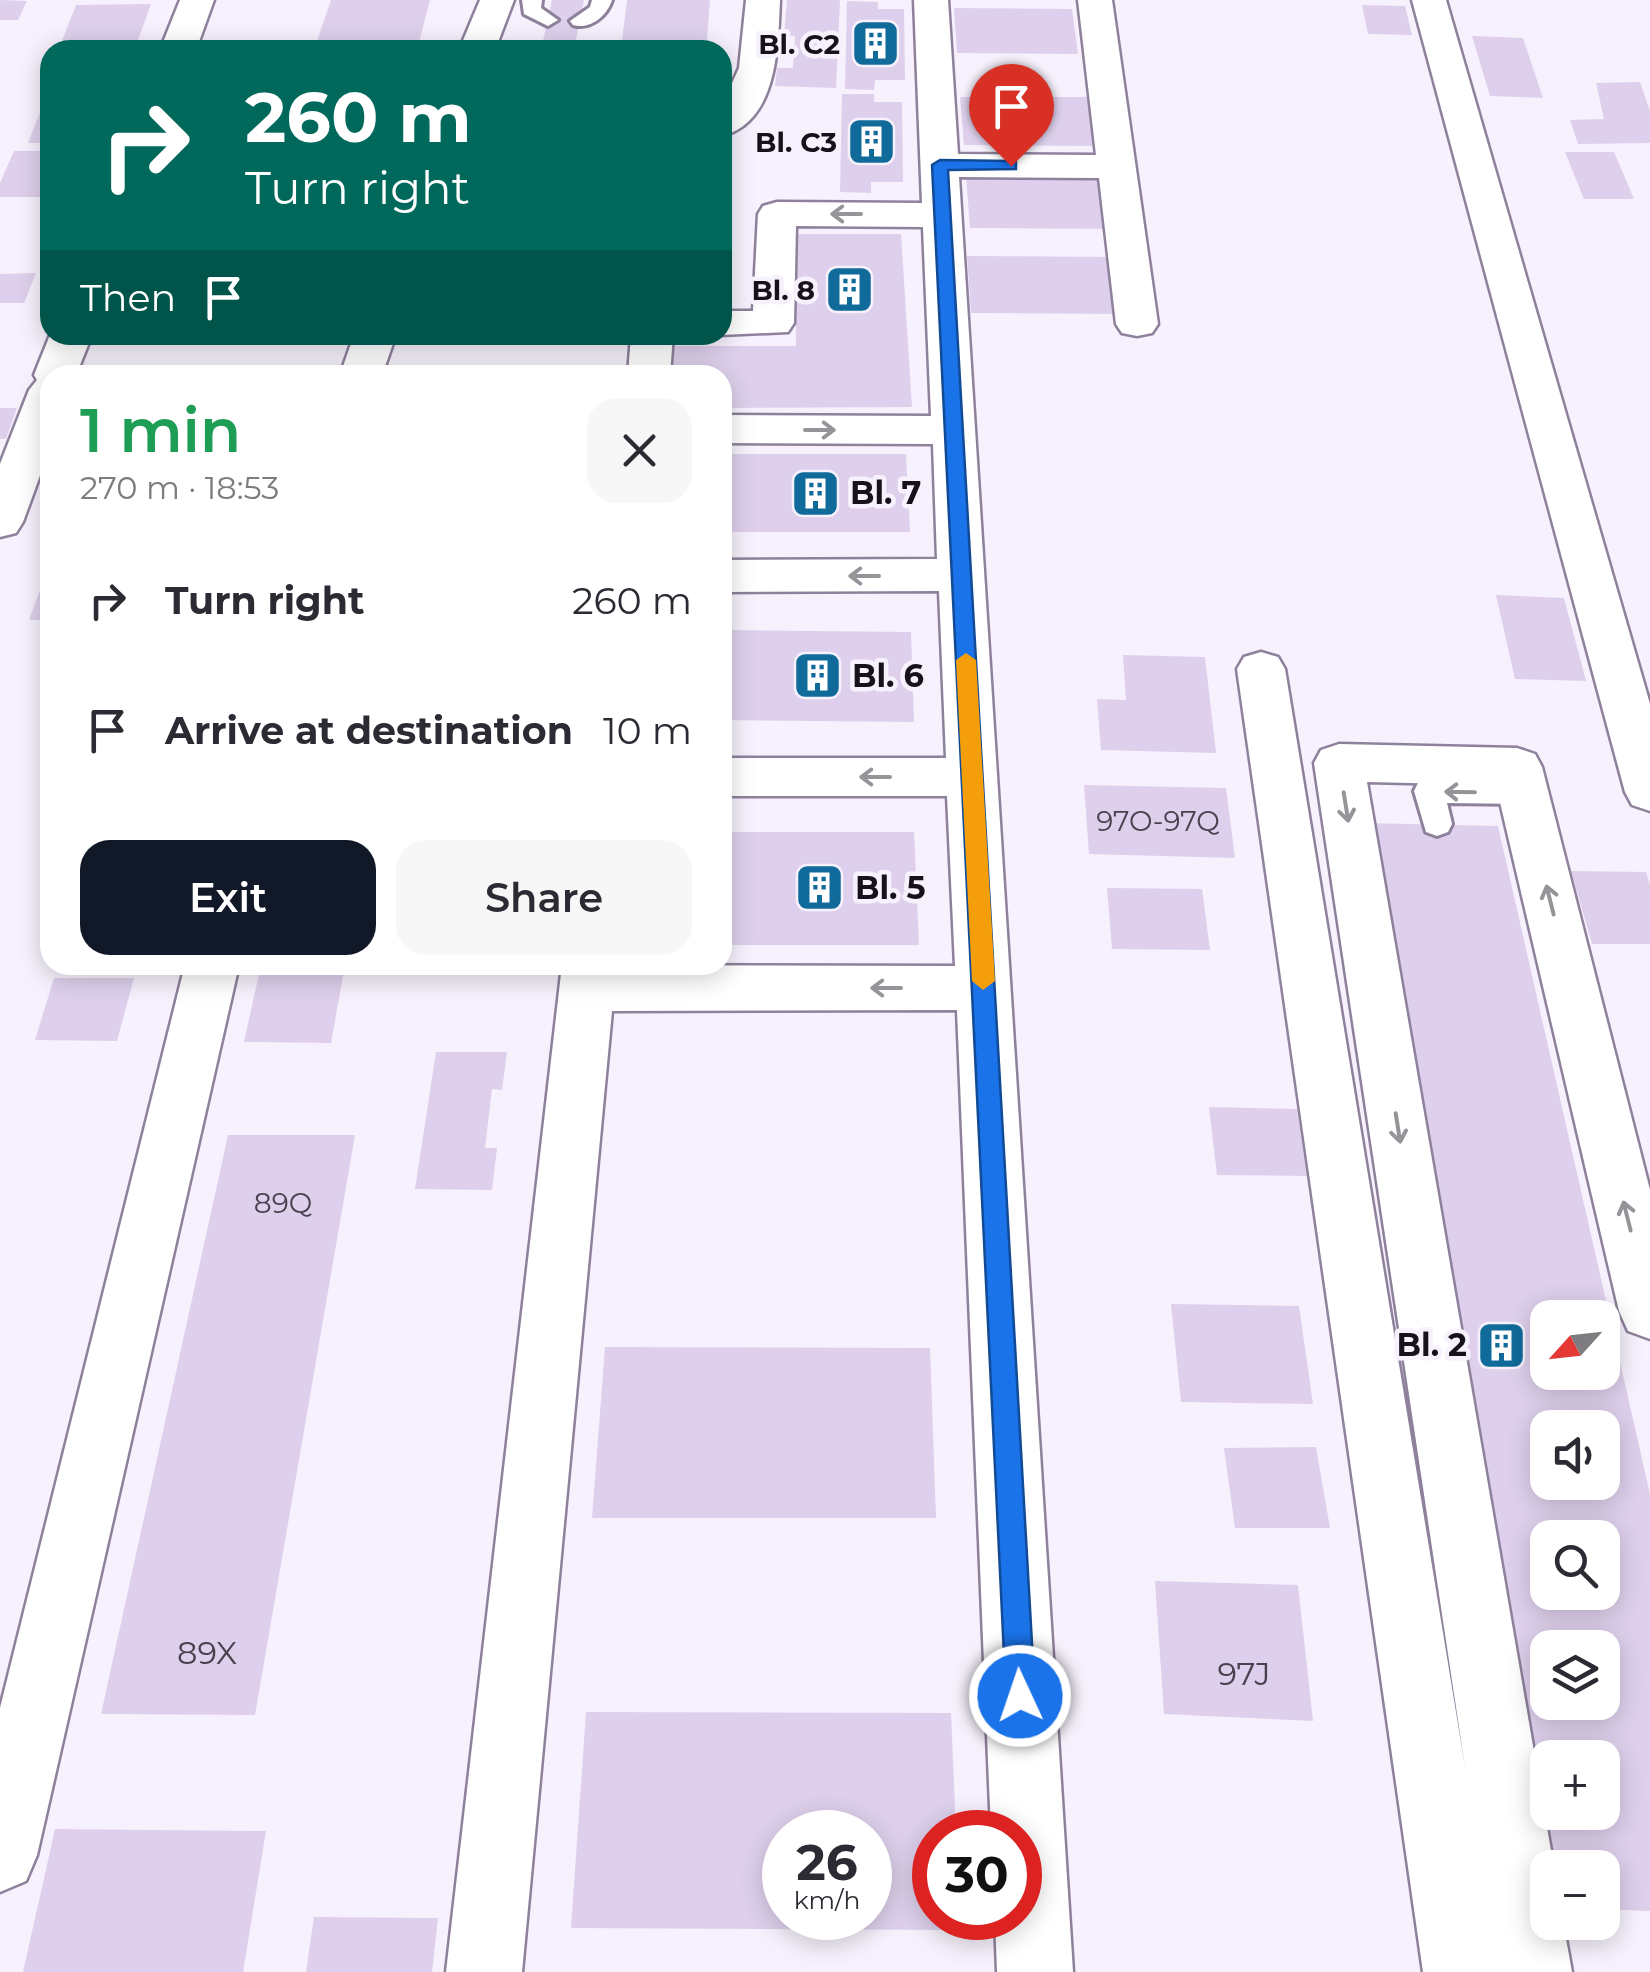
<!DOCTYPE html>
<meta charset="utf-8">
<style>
:root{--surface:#fff;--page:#f7f7f7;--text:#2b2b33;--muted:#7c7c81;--accent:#111827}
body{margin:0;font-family:Montserrat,sans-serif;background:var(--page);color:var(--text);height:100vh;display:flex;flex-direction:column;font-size:38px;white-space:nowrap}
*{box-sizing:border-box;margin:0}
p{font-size:32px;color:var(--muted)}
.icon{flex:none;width:55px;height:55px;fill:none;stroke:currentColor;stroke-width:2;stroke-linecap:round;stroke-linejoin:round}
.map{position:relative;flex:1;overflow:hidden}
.panel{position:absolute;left:40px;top:365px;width:692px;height:610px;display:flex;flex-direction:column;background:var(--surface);border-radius:30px;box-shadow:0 5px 25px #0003}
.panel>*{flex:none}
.hud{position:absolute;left:40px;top:40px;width:692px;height:305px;border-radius:30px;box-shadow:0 5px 25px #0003;background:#00695c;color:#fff;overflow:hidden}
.needle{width:65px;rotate:243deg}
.controls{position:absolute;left:1530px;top:1300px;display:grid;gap:20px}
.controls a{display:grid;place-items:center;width:90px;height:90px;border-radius:20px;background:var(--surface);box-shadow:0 5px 25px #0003;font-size:50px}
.speed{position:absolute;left:762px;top:1810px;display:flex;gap:20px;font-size:50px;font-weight:700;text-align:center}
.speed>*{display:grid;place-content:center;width:130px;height:130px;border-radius:50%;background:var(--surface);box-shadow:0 5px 25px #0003;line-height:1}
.speed small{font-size:25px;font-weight:400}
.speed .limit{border:15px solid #d22;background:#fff;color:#111}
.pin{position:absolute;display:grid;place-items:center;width:85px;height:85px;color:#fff;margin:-102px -42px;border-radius:50% 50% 50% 0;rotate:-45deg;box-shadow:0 0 10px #0007}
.pin .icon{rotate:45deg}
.me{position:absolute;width:110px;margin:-55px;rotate:357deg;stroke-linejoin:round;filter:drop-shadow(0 0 8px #0008)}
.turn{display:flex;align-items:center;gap:35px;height:210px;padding:0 40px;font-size:45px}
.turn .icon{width:130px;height:130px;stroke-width:2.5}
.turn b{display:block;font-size:70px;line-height:85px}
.then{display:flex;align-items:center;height:95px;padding:0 40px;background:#0003;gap:20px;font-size:38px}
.round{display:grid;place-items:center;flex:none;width:105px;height:105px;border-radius:30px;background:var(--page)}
.summary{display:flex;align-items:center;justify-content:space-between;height:170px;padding:0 40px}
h1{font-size:60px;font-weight:600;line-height:75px;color:#1e9e55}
.button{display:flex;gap:20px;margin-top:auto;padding:20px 40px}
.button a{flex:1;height:115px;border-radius:30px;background:var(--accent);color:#fff;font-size:40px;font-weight:600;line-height:115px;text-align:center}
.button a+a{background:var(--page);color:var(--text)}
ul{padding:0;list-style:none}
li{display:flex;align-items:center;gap:30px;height:130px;padding:0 40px}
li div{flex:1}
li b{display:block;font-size:38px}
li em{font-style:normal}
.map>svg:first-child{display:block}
</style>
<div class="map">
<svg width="1650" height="1972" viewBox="0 0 1650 1972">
<rect width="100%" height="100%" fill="#f6f1fc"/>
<g fill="#ded0ec" fill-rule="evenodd">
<path d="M0 0 27 1 18 20H0Z"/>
<path d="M331 0H430L417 50H314Z"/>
<path d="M552 0H584L574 50H541Z"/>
<path d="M627 0H710L706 50H621Z"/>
<path d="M787 0H840L836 88 775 86 777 68H793L795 36H784Z"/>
<path d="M847 1 878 2V9H904L905 80H875L874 90 845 89Z"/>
<path d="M151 4 138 40 62 41 76 5Z"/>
<path d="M1362 5 1405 6 1412 35 1368 34Z"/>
<path d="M954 8 1072 9 1078 54 957 53Z"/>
<path d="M1472 36 1523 38 1543 98 1490 96Z"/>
<path d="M214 45H281L280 50H212Z"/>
<path d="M1640 82 1650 111V143L1578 144 1570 120 1604 119 1596 83Z"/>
<path d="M842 94H874V102H902L903 182H871V193L840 192Z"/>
<path d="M960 97H1094L1101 146 964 145Z"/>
<path d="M44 102H50V143H28Z"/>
<path d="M14 151H50V197H0V183Z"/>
<path d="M1565 152H1614L1634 199H1584Z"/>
<path d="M966 175H1106L1113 229 970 228Z"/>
<path d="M796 234H901L912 407 722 408V375H663L665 346H796Z"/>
<path d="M967 256 1112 257 1120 314 971 313Z"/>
<path d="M36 273 24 303H0V274Z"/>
<path d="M0 408H17L6 439H0Z"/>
<path d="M722 454H906L910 532H722Z"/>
<path d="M45 576H50V620H29Z"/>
<path d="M1496 595 1564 598 1586 681 1515 679Z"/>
<path d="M722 630 911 632 914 722 722 720Z"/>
<path d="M1123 655 1205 657 1216 753 1101 750 1097 699 1126 700Z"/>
<path d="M1084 785 1226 788 1235 858 1089 854Z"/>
<path d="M1365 823 1498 826 1650 1494V1911L1602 1909V1868H1547ZM1548 1318H1602V1372H1548ZM1548 1428H1602V1482H1548ZM1548 1538H1602V1592H1548ZM1548 1648H1602V1702H1548ZM1548 1758H1602V1812H1548Z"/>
<path d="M722 832H914L919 945H722Z"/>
<path d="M1571 871 1646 872 1650 885V944H1592Z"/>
<path d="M1107 888 1202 889 1210 950 1112 949Z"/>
<path d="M261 965H345L331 1043 244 1042Z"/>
<path d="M54 978H134L117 1041 35 1040Z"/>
<path d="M436 1052H507L502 1090 492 1089 485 1148H497L492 1190 415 1189Z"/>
<path d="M1209 1107 1297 1109 1307 1176 1217 1175Z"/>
<path d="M228 1135H355L255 1715 101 1714Z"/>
<path d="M1171 1304 1299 1306 1313 1404 1181 1402Z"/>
<path d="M605 1347 930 1348 936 1518H592Z"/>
<path d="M1316 1447 1330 1528H1235L1224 1448Z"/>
<path d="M1155 1581 1298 1585 1313 1721 1164 1714Z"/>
<path d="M586 1712 951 1713 956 1832H935V1918H959V1930L571 1928ZM785 1832H870V1918H785Z"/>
<path d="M55 1829 266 1831 243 1972H23Z"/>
<path d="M314 1917 438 1918 432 1972H306Z"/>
</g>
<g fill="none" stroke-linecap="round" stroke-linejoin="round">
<defs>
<g id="lane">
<path d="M522 0H542L541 8 558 20 548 26 524 14Z"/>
<path d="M592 0H612C607 16 590 30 573 25L570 21 590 7Z"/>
<path d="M1429 780 1524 782 1535 785 1539 793 1535 801 1524 804 1447 803 1452 824 1448 832 1437 836 1426 832 1414 791 1418 783Z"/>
</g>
<g id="street">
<path d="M180 0H214L196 50H160Z"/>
<path d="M480 0H514L495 50H459Z"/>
<path d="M746 0H780C778 45 778 122 722 136V105L739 68Z"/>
<path d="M914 0H948L958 154 1096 155 1078 0H1112L1158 324 1152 333 1137 336 1122 333 1116 324 1099 178 959 177 1073 1972H997L995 1918H1020V1832H991L957 1010 612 1011 522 1972H446L562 965 955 966 947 796H722V758H946L939 591 722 592V560L937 559 933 444 722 443V415L931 416 923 227 796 226 794 323 788 332 720 335 722 311H753L758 214 763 206 777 202 922 203Z"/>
<path d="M1412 0H1446L1650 704V811L1632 805 1625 792Z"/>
<path d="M50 335H92L76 375H50V448L23 522 16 533 0 537V464L29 390 37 380 34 375Z"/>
<path d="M354 335H396L382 375H340Z"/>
<path d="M631 335H673L670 375H628Z"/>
<path d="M1261 652 1278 657 1285 669 1465 1767 1314 763 1321 750 1339 744 1517 748 1535 754 1542 767 1650 1190V1339L1628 1331 1619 1311 1496 785 1367 782 1554 1868H1548V1922H1563L1572 1972H1423L1237 669 1244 657Z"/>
<path d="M185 965H239L37 1855 26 1881 0 1892V1708Z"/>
</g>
</defs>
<use href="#lane" stroke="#8e819b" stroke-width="6"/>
<use href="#street" stroke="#8e819b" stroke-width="5"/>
<use href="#lane" fill="#fff" fill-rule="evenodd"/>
<use href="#street" fill="#fff" fill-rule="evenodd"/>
</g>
<defs><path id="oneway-shaft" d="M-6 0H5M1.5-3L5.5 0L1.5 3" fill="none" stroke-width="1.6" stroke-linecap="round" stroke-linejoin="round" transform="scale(2.5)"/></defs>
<g stroke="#969498">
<use href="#oneway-shaft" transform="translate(846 214) rotate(-180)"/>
<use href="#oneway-shaft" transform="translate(820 430)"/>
<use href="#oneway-shaft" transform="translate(864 576) rotate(180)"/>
<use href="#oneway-shaft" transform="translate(875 777) rotate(180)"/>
<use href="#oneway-shaft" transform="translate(1460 792) rotate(-179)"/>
<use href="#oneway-shaft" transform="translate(1346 807) rotate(81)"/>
<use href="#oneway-shaft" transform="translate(1550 900) rotate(-104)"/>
<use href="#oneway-shaft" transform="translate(886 988) rotate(180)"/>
<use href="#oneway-shaft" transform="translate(1398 1128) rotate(81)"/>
<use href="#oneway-shaft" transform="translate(1627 1216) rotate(-104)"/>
</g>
<path fill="#1a73e8" stroke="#114b97" stroke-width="2.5" d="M1011 161 1016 162V169L948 170 1035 1696 1031 1707 1020 1711 1010 1707 1006 1696 932 165 940 160Z"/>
<path fill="#f59e0b" d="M966 653 976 660 995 981 983 990 972 981 956 660Z"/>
<defs>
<symbol id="building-square" viewBox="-11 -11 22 22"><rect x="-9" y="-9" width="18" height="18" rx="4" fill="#106a9a" stroke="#f6f1fc"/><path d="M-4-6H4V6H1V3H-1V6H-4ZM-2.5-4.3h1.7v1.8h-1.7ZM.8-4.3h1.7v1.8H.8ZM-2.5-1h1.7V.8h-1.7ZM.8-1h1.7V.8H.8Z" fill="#fff"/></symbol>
</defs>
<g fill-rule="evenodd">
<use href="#building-square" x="848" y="16" width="55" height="55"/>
<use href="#building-square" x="844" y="114" width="55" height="55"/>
<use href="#building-square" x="822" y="262" width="55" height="55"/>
<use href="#building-square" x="788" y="466" width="55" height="55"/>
<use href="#building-square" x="790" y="648" width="55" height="55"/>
<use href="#building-square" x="792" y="860" width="55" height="55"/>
<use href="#building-square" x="1474" y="1318" width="55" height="55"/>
</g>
<g text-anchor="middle" stroke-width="9" stroke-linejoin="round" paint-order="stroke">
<g font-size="28" font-weight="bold" fill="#16111a" stroke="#f6f1fc" text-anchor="end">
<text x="840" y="54">Bl. C2</text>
<text x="837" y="152">Bl. C3</text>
<text x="815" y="300">Bl. 8</text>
</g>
<g font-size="28" fill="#48414e">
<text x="1158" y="831">97O-97Q</text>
<text x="283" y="1213">89Q</text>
</g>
<g font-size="32" font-weight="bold" fill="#16111a" stroke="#f6f1fc" text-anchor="start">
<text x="850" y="504">Bl. 7</text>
<text x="852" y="687">Bl. 6</text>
<text x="855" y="899">Bl. 5</text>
<text x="1467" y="1356" text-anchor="end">Bl. 2</text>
</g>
<g font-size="32" fill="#48414e">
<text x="207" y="1664">89X</text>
<text x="1244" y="1685">97J</text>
</g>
</g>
</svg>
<div class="controls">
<a><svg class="needle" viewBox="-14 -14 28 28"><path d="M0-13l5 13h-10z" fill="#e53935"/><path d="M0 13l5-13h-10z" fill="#7c7c81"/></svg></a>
<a><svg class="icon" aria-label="sound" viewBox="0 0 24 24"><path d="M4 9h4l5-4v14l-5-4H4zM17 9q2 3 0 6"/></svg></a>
<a><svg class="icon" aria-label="search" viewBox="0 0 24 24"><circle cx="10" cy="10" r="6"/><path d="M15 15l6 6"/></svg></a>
<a><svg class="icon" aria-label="layers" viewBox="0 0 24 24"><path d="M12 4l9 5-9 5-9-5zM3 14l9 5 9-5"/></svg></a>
<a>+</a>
<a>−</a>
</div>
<div class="speed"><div>26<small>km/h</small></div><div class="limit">30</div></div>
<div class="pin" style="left:1011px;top:166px;background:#d93025"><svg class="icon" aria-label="arrive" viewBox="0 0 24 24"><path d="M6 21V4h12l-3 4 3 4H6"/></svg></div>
<svg class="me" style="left:1020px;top:1696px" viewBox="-20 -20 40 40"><circle r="17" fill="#1a73e8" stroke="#fff" stroke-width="3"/><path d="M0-11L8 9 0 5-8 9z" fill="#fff"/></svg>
<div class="hud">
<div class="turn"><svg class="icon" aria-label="right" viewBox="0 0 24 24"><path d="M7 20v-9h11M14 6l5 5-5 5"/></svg><div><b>260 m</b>Turn right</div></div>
<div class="then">Then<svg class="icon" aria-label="arrive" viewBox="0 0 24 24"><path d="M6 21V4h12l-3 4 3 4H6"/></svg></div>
</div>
<section class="panel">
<div class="summary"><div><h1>1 min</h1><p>270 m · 18:53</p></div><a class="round"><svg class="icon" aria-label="close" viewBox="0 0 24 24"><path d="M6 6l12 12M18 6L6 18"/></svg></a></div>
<ul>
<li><svg class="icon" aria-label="right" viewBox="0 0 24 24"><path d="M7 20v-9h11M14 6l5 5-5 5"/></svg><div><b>Turn right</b></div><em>260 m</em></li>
<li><svg class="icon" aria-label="arrive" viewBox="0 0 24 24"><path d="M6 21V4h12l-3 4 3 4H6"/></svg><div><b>Arrive at destination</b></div><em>10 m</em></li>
</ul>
<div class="button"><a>Exit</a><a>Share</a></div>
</section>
</div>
